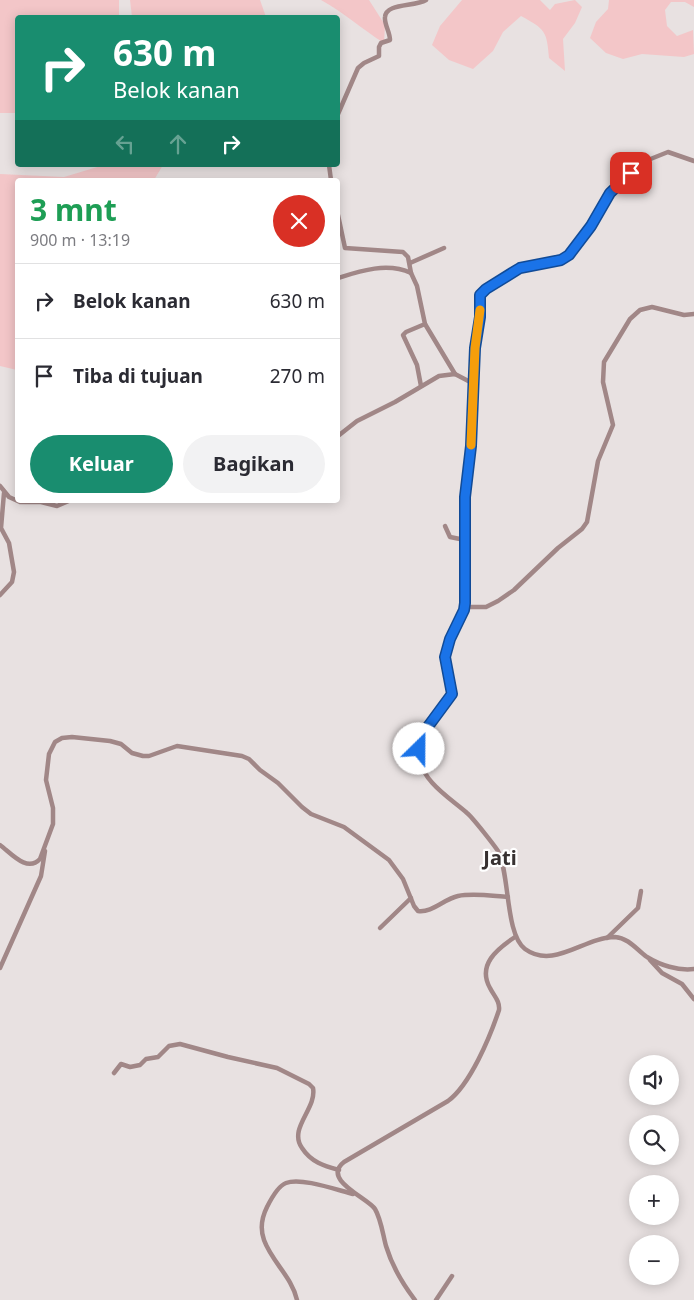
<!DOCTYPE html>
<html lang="id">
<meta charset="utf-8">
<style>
:root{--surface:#fff;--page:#f2f2f3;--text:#2b2b33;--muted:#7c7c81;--line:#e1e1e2;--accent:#198d6f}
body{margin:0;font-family:"Noto Sans",sans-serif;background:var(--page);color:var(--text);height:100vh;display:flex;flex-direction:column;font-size:19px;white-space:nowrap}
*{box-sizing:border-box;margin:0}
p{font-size:16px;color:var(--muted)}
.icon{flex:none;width:28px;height:28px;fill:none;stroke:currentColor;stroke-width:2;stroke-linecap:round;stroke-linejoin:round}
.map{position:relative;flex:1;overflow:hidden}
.details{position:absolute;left:15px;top:178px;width:325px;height:325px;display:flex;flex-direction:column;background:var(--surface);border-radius:5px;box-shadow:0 2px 12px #0003}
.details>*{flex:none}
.hud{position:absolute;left:15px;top:15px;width:325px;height:152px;border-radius:5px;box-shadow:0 2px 12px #0003;background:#198d6f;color:#fff;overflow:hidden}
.controls{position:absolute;left:629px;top:1055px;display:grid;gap:10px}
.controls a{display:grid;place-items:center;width:50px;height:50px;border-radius:50%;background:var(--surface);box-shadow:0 2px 12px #0003;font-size:25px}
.pin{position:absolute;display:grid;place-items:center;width:42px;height:42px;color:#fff;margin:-21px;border-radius:10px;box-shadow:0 2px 8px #0006}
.me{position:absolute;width:55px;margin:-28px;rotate:23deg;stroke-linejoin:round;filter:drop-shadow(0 0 4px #0008)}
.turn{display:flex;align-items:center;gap:18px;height:105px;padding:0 15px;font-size:22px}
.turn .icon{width:65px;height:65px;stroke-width:2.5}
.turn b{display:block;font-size:35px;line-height:42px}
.lanes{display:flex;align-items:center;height:48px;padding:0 15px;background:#0003;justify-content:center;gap:25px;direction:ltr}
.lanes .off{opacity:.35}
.round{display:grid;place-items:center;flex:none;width:52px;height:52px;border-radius:26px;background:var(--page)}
.overview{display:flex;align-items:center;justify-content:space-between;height:85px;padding:0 15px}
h1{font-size:30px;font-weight:700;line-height:38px;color:#1e9e55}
.button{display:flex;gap:10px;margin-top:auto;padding:10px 15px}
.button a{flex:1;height:58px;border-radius:30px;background:var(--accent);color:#fff;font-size:20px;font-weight:700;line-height:58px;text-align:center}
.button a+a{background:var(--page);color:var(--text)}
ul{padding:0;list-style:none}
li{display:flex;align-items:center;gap:15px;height:75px;padding:0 15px;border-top:1px solid var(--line)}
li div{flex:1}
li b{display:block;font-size:19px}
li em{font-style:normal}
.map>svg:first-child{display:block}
</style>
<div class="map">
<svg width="694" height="1300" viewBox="0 0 694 1300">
<rect width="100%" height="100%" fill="#e8e1e1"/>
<g fill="#f3c6c8">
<path d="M0 0H119V17L18 18 17 113H0Z"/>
<path d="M130 0H260L266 17H132Z"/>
<path d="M321 0H369L385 25 384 43C362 29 343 12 321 0Z"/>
<path d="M462 0H540L550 10 555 4 575 0 582 7 575 23 563 39 565 71 549 58C547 31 545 29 521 16L503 32 493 51 473 69 449 60 432 45 440 26Z"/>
<path d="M609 0H694V7L685 2H671L665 10 667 26 677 36 693 30 694 54 684 57 642 54 623 59 606 53 590 38 596 22 608 9Z"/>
<path d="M104 165H163L154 180H18L17 370 0 366V174L64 177Z"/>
</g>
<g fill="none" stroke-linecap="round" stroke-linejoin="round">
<g stroke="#a18787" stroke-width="4.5">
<path d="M338 114 358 68 364 63 379 56V47L381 43 390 40C390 32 384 24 385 17 386 3 414 7 426 0"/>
<path d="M694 161 668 152 648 160 623 179 610 193 591 226 569 255 561 260 520 268 486 289 480 295V317L475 348 471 446 465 497V603L464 610 450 639 445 657 452 694C442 715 416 730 419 756 422 782 450 798 467 813 473 818 494 845 498 851 510 874 505 934 525 949 554 970 584 937 615 937 629 938 637 950 647 957 660 965 678 971 694 969"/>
<path d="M329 165 331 180"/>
<path d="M338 215 345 248 403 252 408 257 411 273"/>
<path d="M410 263 444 248"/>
<path d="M338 278C360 271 387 262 411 273L417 286 425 324 406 332 403 335 417 365 421 386"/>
<path d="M425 324 455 374"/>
<path d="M338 436 357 421 395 402 439 376 455 374 474 384"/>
<path d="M0 486 9 497 20 502H41L57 506 71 500"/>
<path d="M445 526 450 537 465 540"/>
<path d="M0 595 12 582 14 572 9 543 1 528 4 493"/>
<path d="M465 607H486L498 601 514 590 558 548 582 529 587 522 598 461 613 425 603 382 604 362 630 319 640 310 652 307 684 315 694 314"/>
<path d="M0 845C11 853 27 873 40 859L53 824V808L46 780 49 754 55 742 62 738 72 737 110 741 121 744 132 753 143 756H149L177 746 242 756 249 759 260 770 278 783 302 807 311 814 344 827 389 860 403 879 414 906 418 911C432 913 444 899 458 896 474 893 492 896 508 897"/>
<path d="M380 928 411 898"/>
<path d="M607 938 638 908 641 891"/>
<path d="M650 960 662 973 682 984 694 999"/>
<path d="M0 968 41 876 45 851"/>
<path d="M114 1073 121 1064 130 1067 140 1065 146 1059 158 1057 169 1046 180 1044 228 1057 277 1068 309 1084 313 1088C317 1109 288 1128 302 1148 311 1162 324 1166 339 1170"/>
<path d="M297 1300C292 1277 272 1262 264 1240 260 1229 262 1217 267 1207 271 1199 278 1186 286 1183 301 1177 337 1190 353 1194"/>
<path d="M415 1300C402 1283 392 1266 386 1246 383 1235 381 1219 375 1209 368 1198 321 1180 344 1162L448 1101C470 1085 490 1037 499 1010 500 1001 494 996 490 988 477 965 497 949 515 937"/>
<path d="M436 1300 452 1276"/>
</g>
</g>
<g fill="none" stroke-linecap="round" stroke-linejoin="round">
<defs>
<path id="route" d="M419 749 424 732 452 694 445 657 450 639 464 610 465 603V497L471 446 475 348 480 317V295L486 289 520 268 561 260 569 255 591 226 610 193 631 173"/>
</defs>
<use href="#route" stroke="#114b97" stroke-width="12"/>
<use href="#route" stroke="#1a73e8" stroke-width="9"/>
<path stroke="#f59e0b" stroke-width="9" d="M471 445 475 348 480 310"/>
</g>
<g text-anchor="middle" stroke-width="4.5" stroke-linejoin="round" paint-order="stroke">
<g font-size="20" font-weight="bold" fill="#373131" stroke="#fff">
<text x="500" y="865">Jati</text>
</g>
</g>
</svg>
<div class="controls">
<a><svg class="icon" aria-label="sound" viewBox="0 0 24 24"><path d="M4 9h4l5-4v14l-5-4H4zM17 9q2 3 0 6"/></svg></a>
<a><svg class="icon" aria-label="search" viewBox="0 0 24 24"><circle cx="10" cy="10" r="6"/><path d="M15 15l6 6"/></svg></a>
<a>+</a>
<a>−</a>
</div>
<div class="pin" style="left:631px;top:173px;background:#d93025"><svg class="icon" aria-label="arrive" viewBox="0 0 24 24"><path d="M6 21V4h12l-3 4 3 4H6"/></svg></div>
<svg class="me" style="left:419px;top:749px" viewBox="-20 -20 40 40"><circle r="19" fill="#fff"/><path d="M0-13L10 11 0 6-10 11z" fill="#1a73e8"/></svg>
<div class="hud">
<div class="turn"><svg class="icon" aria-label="right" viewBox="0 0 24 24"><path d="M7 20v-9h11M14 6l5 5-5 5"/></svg><div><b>630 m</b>Belok kanan</div></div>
<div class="lanes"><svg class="icon off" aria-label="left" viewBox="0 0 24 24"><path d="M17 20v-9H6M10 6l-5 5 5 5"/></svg><svg class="icon off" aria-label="ahead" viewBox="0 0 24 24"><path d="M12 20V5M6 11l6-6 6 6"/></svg><svg class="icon" aria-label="right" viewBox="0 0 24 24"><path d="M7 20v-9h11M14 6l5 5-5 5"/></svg></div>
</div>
<section class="details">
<div class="overview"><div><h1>3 mnt</h1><p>900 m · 13:19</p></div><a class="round" style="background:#d93025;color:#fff"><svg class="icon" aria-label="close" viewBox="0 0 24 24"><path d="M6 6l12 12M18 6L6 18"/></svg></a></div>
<ul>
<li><svg class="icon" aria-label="right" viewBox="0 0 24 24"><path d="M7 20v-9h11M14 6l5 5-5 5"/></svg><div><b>Belok kanan</b></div><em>630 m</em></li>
<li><svg class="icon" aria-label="arrive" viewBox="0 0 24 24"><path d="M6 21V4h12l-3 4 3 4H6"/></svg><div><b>Tiba di tujuan</b></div><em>270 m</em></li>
</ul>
<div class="button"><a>Keluar</a><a>Bagikan</a></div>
</section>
</div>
